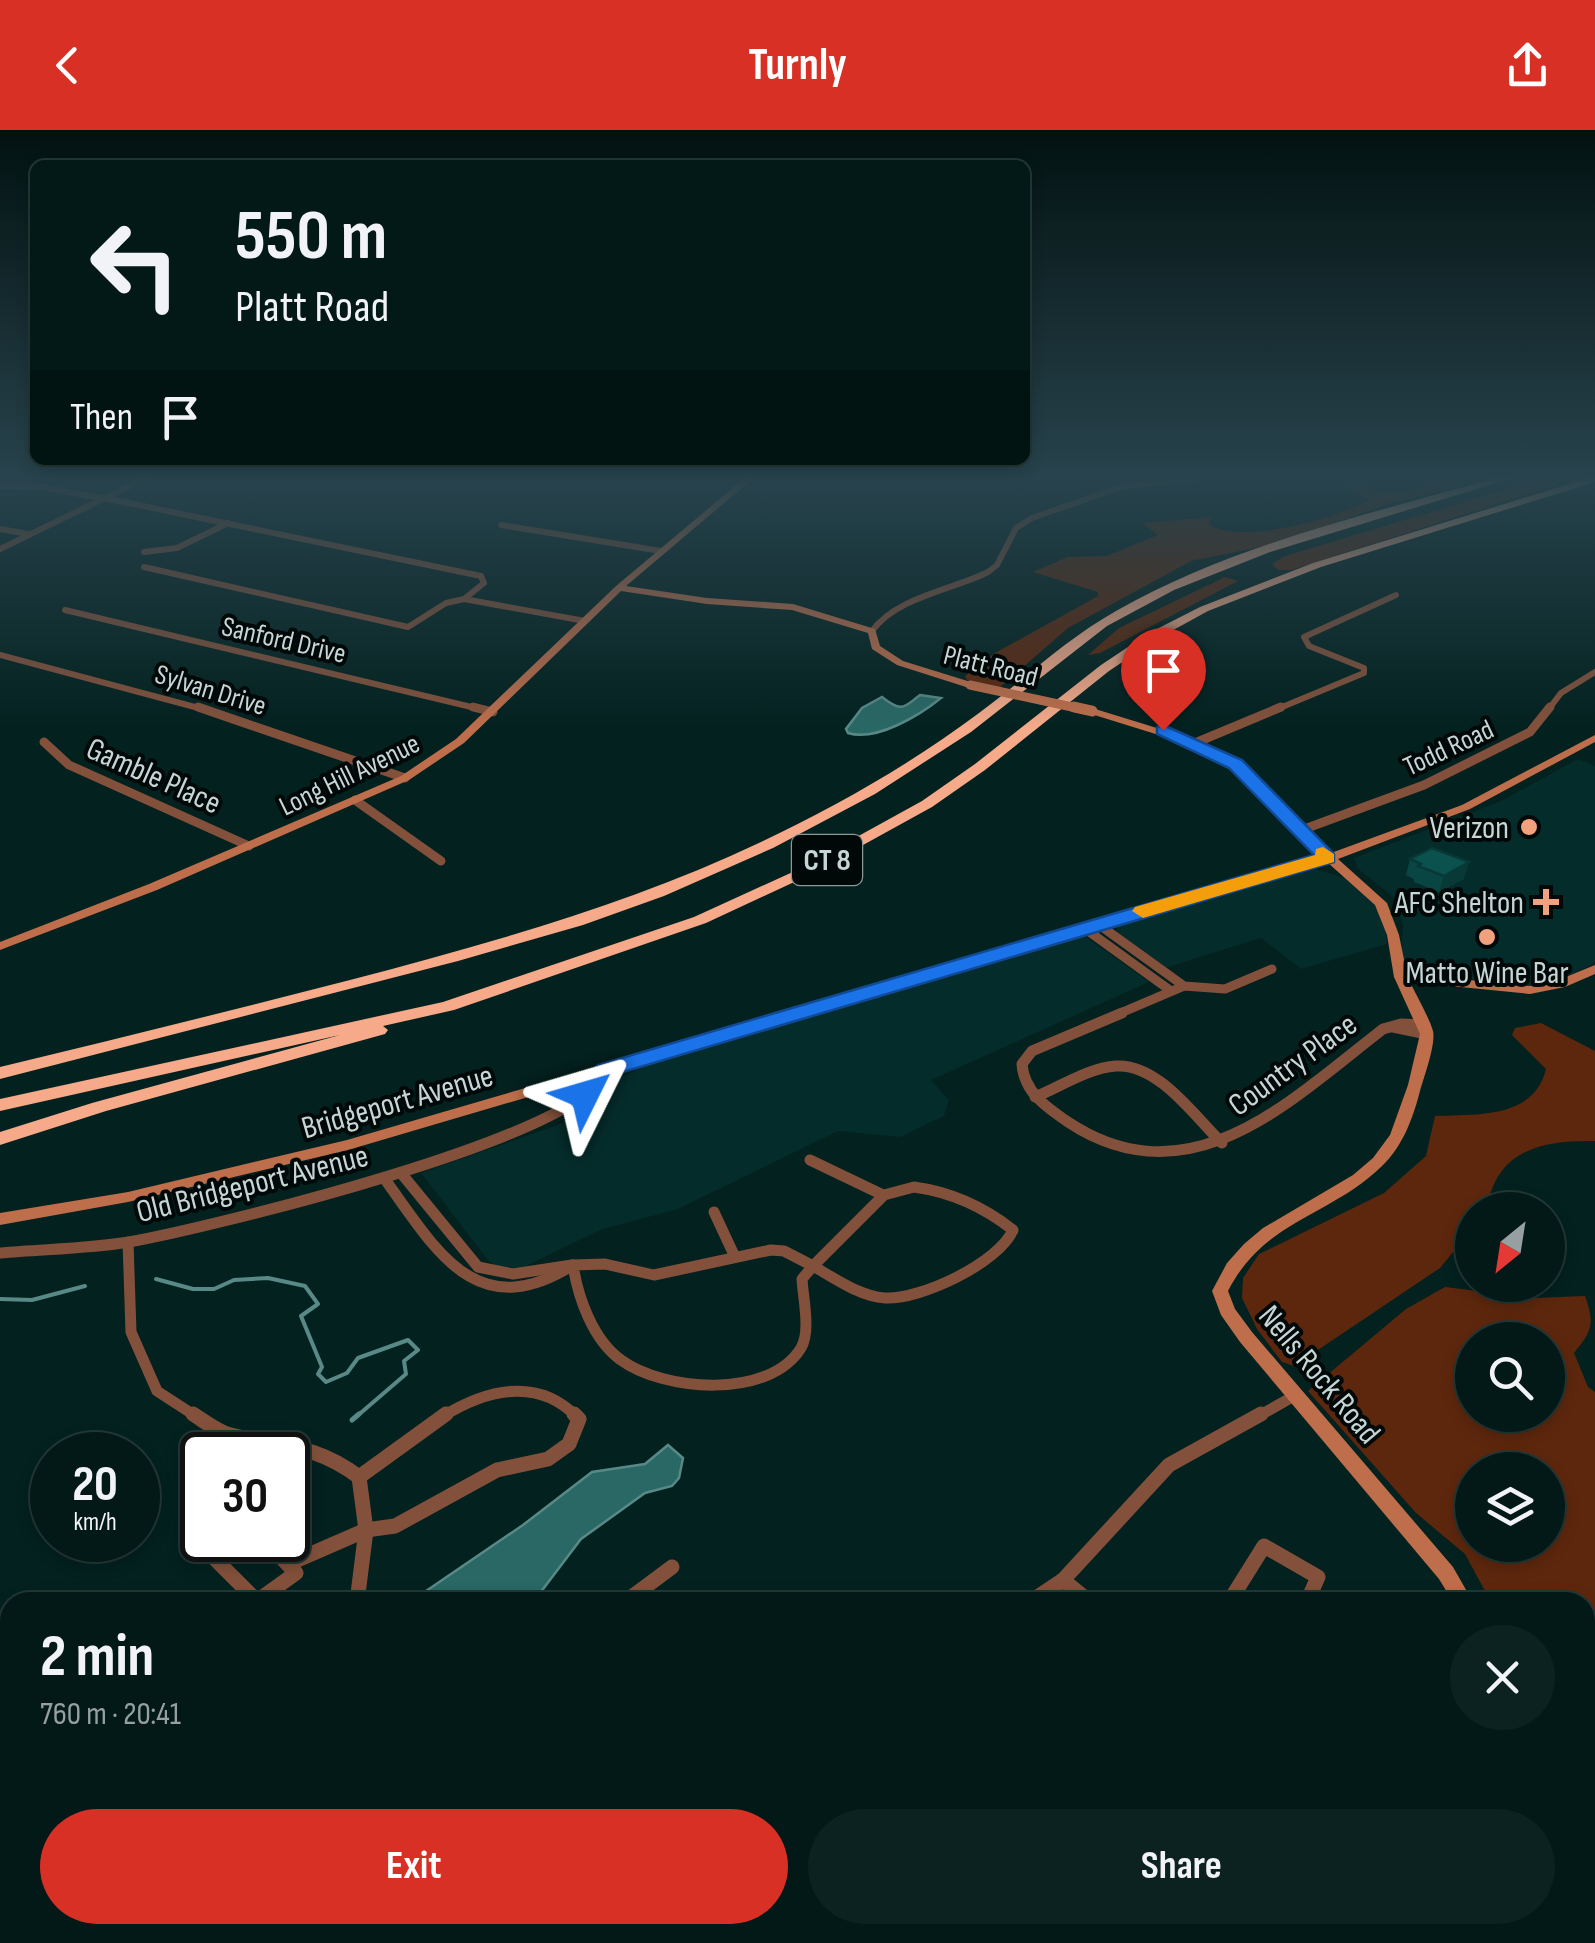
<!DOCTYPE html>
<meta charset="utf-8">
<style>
:root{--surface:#021917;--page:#0c2220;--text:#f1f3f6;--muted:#96a0a1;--line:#233836;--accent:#d93025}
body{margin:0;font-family:"Sofia Sans Condensed",sans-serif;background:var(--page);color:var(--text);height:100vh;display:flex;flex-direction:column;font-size:38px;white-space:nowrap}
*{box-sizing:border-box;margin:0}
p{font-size:32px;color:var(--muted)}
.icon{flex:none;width:55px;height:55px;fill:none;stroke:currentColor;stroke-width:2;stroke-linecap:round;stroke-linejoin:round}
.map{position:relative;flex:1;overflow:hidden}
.sheet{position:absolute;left:0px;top:1462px;width:1595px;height:352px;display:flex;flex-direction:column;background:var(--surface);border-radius:30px 30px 0 0;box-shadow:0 5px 15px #0003,0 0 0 2px var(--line)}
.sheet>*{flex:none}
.banner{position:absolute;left:30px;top:30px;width:1000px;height:305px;border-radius:15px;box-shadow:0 5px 15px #0003,0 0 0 2px var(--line);background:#021917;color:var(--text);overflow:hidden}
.needle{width:65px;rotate:210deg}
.fabs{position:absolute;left:1455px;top:1062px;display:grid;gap:20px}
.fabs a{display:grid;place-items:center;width:110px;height:110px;border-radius:50%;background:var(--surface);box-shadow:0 5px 15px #0003,0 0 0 2px var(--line);font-size:50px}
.speed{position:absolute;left:30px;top:1302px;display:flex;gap:20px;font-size:50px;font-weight:700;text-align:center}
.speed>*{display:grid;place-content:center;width:130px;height:130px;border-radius:50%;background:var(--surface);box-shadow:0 5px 15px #0003,0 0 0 2px var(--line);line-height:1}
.speed small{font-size:25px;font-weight:400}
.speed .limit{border:5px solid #111;border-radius:15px;background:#fff;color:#111}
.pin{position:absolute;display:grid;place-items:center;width:85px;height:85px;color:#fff;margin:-102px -42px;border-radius:50% 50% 50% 0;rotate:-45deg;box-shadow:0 0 10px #0007}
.pin .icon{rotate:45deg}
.me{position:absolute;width:110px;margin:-55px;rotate:50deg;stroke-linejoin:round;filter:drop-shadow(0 0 8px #0008)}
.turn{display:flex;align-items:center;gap:35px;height:210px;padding:0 40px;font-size:45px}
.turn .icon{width:130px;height:130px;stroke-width:2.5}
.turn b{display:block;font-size:70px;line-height:85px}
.then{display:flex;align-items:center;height:95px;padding:0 40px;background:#0003;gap:20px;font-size:38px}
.round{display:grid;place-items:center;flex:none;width:105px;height:105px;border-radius:52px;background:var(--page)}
.overview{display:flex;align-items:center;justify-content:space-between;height:170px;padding:0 40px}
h1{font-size:60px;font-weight:700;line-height:75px}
.primary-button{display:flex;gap:20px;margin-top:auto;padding:20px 40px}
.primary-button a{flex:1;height:115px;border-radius:60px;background:var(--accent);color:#fff;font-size:40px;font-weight:700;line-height:115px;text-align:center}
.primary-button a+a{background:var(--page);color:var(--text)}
header{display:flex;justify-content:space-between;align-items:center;height:130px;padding:0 40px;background:var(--accent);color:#fff;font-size:45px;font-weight:700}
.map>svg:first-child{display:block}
</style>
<header><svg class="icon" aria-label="back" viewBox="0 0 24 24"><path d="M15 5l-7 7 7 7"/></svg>Turnly<svg class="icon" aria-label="share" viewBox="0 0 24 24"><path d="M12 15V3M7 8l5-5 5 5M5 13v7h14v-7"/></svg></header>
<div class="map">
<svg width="1595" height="1813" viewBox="0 0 1595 1813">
<rect width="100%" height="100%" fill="#03211f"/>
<g fill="#042c2b">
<path d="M1578 629 1595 636V833L1554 852 1526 857 1421 846 1405 838 1401 830 1403 795 1392 766 1358 739 1354 728 1501 671Z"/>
<path d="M1315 739 1345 748 1376 776 1384 789 1387 814 1301 839 1261 808 1165 838 1117 802 1118 795Z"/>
<path d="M1079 806 1086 807 1149 852 931 950 949 970 944 986 900 1007 838 1001 678 1079 600 1100 522 1138 496 1137 488 1130 421 1043 566 992 619 948 645 936Z"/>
</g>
<g fill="#5d270d" fill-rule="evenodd">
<path d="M1456 346H1499L1389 374 1274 414 1191 431 1068 498 999 558 967 550 965 546 995 523 1098 466V462L1033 442 1068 427 1107 426 1158 405 1142 393 1212 387 1208 394C1241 416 1336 388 1370 370L1340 353 1342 350 1377 361 1401 363Z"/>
<path d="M1551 346H1584L1291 440H1278L1272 434 1285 426Z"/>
<path d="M1225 447 1238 451 1100 523 1088 525 1119 498Z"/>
<path d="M1541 893 1595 921V1011C1542 1010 1495 1020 1487 1080H1472V1099L1440 1138 1294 1236 1282 1232 1257 1199 1242 1168 1243 1148 1259 1124 1384 1063 1426 1026 1435 986C1477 984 1534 989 1546 939L1512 905 1515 898Z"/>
<path d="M1445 1157 1534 1168 1585 1166C1595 1194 1592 1201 1574 1223L1588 1257 1595 1262V1813H1380L1382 1805H1585V1472H1491L1465 1424 1416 1383 1308 1261 1406 1179ZM1548 1210V1285H1472V1210ZM1548 1340V1415H1472V1340Z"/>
<path d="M10 1681V1805H381L386 1813H0V1687Z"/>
</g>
<g fill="#296865" stroke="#588987" stroke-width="2.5">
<path d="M920 565 941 568C920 585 876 612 848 603L846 599 862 578 882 567C903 584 905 576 920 565Z"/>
<path d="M668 1315 683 1328 679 1348 672 1356 645 1363 581 1409 540 1463 527 1472H410L523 1395 592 1342 645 1334Z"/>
</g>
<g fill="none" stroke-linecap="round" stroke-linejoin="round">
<g stroke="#588987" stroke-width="4">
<path d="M156 1149 193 1159H214L234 1150 268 1148 305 1156 318 1174 301 1186 322 1237 318 1244 326 1252 347 1243 358 1228 408 1210 418 1220 404 1231 406 1244 356 1287"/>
<path d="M0 1169 32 1170 85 1156"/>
</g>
<path stroke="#588987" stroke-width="5" d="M352 1290 359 1284"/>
<g stroke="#83513b" stroke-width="6">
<path d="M0 356 40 357 124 372 481 446 484 453 464 469"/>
<path d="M501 395 661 421"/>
<path d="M0 399 28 404"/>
<path d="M0 419 150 346"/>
<path d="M144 422 177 418 228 393"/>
<path d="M144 437 408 497 446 473 464 469 585 491"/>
<path d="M65 480 484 580"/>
<path d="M872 501C897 467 952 460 988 442L997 435 1016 398 1032 388 1121 357 1208 346"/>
<path d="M0 525 206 580"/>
<path d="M1275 580 1364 543V538L1309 516 1304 507 1396 465"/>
<path d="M1548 580 1561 563 1595 542"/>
</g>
<g stroke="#83513b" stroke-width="9">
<path d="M198 577 405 648"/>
<path d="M473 577 493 582"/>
<path d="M44 612 69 635 249 716"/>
<path d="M1195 613 1281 577"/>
<path d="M355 670 441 731"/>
<path d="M1299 701 1424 655 1530 602 1550 577"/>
<path d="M1098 794 1184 856 1225 859 1272 839"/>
<path d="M1084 798 1171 861"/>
<path d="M1116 885 1184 856"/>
</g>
<g stroke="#83513b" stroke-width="11">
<path d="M1122 883 1032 921 1022 934C1024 962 1046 977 1068 992 1190 1073 1291 970 1383 899L1401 894 1425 895"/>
<path d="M1393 897 1427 904"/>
<path d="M1035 967C1060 957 1088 938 1116 936 1158 933 1195 987 1222 1013"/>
<path d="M810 1030 883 1065"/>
<path d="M401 1043 478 1137 513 1144 572 1135"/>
<path d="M384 1048C436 1120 476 1196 573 1135"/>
<path d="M914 1057C951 1062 984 1077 1013 1100 999 1133 920 1170 885 1168 859 1166 834 1148 813 1136L884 1065Z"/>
<path d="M714 1082 735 1127"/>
<path d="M128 1112 131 1202 157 1261 197 1287"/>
<path d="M771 1120 784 1121 813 1136 802 1149C803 1168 811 1201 801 1218 769 1270 663 1261 621 1230 593 1210 578 1168 573 1135L605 1134 654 1145Z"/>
<path d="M0 1123C42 1119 87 1119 129 1112 203 1099 590 1006 606 940"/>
<path d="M442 1287C485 1260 537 1246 577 1287"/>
<path d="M1257 1287 1294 1266"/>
</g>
<g stroke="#83513b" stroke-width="15">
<path d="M193 1284C204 1291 215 1300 227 1304 280 1319 311 1311 359 1347L366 1400 357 1472"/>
<path d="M359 1347 446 1284"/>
<path d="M235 1410 213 1427 257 1471 296 1443 265 1410"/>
<path d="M288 1434 366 1400 395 1396 497 1340 548 1329 569 1314 579 1289 574 1284"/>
<path d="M1063 1450 1090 1472"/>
<path d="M625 1472 672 1437"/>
<path d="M1030 1472 1063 1450 1169 1335 1261 1284"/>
<path d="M1229 1472 1264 1416 1318 1447 1307 1472"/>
<path d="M706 1813 731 1805"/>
<path d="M1013 1813 1018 1805"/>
<path d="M1254 1813 1255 1805"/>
</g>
<g fill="#be6e4b" fill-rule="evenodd">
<path d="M747 346H756L626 456 707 468 793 474 875 499 880 516 903 531 974 553V557H966L897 535 872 519 868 503 792 480 707 474 621 461 464 613 409 650 157 760 0 820V812L149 754 401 646 456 609 616 456Z"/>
<path d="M1092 578 1199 611 1239 632 1258 649 1303 699 1331 723 1462 675 1595 605V612L1470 679 1338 729 1387 773 1399 805 1407 844 1530 856 1556 851 1595 835V844L1565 857 1530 864 1410 852C1417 867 1428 885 1433 901 1436 914 1424 947 1420 961 1413 988 1403 1016 1382 1036 1330 1087 1265 1089 1228 1161L1235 1179 1252 1202 1453 1437 1473 1472H1453L1439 1449 1240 1212 1221 1185 1212 1161 1227 1133 1244 1114 1263 1098 1353 1045 1373 1028 1390 1005 1408 955 1420 904 1394 847 1387 805 1375 775 1327 732 348 1020 128 1072 0 1095V1083L128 1062 347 1010 1321 726 1295 703 1250 653 1231 636 1191 615 1088 583V579Z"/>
<path d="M1330 1805H1354L1351 1813H1327Z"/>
</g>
<g fill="#f6aa8a" fill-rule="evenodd">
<path d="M1502 346H1519L1270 422 1174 460 1107 496 971 602 875 664 773 718 664 766 583 795 458 831 0 949V937C117 909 233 880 350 850 490 813 628 775 761 712 837 676 911 634 979 583 1025 549 1066 509 1116 481 1235 413 1372 384 1502 346Z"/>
<path d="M1595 346V352L1321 437 1208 481 1157 509 1109 541 985 640 932 677 805 747 706 793 454 880 383 896 388 900 385 904 106 981 0 1015V1002L92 973 340 905 0 981V969L443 872 694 787 795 741 922 671 975 634 1101 535 1149 503 1200 477 1313 433Z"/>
</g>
<path stroke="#be6e4b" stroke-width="9" d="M970 555 1086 580"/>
<path stroke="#be6e4b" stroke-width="11" d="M1074 577 1092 581"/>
</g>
<path fill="#094643" d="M1410 729 1464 749 1439 762 1414 752V749L1406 745Z"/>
<path fill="#083937" d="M1469 732 1464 749 1439 762 1444 746Z"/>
<path fill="#0b514e" stroke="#083937" stroke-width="2.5" d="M1432 718 1469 732 1444 746 1418 736 1421 734 1410 729Z"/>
<linearGradient id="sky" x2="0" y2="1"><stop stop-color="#021211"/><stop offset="0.58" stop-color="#28434d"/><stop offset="1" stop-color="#28434d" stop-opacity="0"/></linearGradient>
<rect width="1595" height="600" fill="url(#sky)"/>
<path fill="#1a73e8" stroke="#114b97" stroke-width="2.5" d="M1163 595 1242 630 1334 724V732L616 944 594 971 585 973 573 965 598 935 1314 725 1229 638 1157 604V597Z"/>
<path fill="#f59e0b" d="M1323 717 1334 724V732L1143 788 1132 781 1135 777 1315 725 1316 719Z"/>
<g fill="#f2a17e" stroke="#010808" stroke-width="4">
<circle cx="1529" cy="697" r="10"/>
<path d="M1541 757h10v10h10v10h-10v10h-10v-10h-10v-10h10z"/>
<circle cx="1487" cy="807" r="10"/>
</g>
<g text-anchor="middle" stroke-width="8" stroke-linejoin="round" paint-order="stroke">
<g font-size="28" fill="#c6d6d5" stroke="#010808">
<text transform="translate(284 509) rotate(13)" y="10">Sanford Drive</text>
<text transform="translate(991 535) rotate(14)" y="10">Platt Road</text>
<text transform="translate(211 559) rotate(17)" y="10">Sylvan Drive</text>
<text transform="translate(1448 617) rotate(-25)" y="10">Todd Road</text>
<text transform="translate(349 644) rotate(-26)" y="10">Long Hill Avenue</text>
</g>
<rect fill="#010808" stroke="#8b9898" stroke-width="2.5" x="792" y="705" width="70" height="50" rx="8"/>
<g font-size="30" font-weight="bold" fill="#c6d6d5">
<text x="827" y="740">CT 8</text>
</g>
<g font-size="32" fill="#c6d6d5" stroke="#010808">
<text transform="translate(154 645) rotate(24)" y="11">Gamble Place</text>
<text transform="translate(1292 934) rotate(-36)" y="11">Country Place</text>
<text transform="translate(397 971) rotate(-16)" y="11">Bridgeport Avenue</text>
<text transform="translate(252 1053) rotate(-14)" y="11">Old Bridgeport Avenue</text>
<text transform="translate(1320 1244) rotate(50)" y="11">Nells Rock Road</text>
</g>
<g font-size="32" fill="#c6d6d5" stroke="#010808" text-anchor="end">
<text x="1509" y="708">Verizon</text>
<text x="1524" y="783">AFC Shelton</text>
<text x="1487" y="853" text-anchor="middle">Matto Wine Bar</text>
</g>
</g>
</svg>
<div class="fabs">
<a><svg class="needle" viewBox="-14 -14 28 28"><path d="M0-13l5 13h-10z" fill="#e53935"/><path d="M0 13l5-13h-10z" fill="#96a0a1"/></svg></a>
<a><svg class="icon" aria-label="search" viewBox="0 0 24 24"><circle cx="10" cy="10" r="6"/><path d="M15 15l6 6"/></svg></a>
<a><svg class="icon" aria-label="layers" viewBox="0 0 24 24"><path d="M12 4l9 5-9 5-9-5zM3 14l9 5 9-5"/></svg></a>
</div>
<div class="speed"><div>20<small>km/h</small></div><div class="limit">30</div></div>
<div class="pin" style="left:1163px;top:600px;background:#d93025"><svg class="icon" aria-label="arrive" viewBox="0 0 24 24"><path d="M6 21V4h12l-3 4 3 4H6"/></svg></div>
<svg class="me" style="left:585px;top:965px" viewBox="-20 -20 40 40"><path d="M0-17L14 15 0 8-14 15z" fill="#1a73e8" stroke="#fff" stroke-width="4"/></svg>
<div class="banner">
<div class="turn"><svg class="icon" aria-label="left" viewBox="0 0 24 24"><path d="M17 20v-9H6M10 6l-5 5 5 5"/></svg><div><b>550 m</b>Platt Road</div></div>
<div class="then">Then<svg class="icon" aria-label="arrive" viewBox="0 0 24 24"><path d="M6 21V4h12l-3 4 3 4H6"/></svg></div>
</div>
<section class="sheet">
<div class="overview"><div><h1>2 min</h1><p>760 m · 20:41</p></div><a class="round"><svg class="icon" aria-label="close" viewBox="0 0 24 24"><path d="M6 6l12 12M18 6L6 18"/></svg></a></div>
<div class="primary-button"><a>Exit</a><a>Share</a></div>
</section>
</div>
